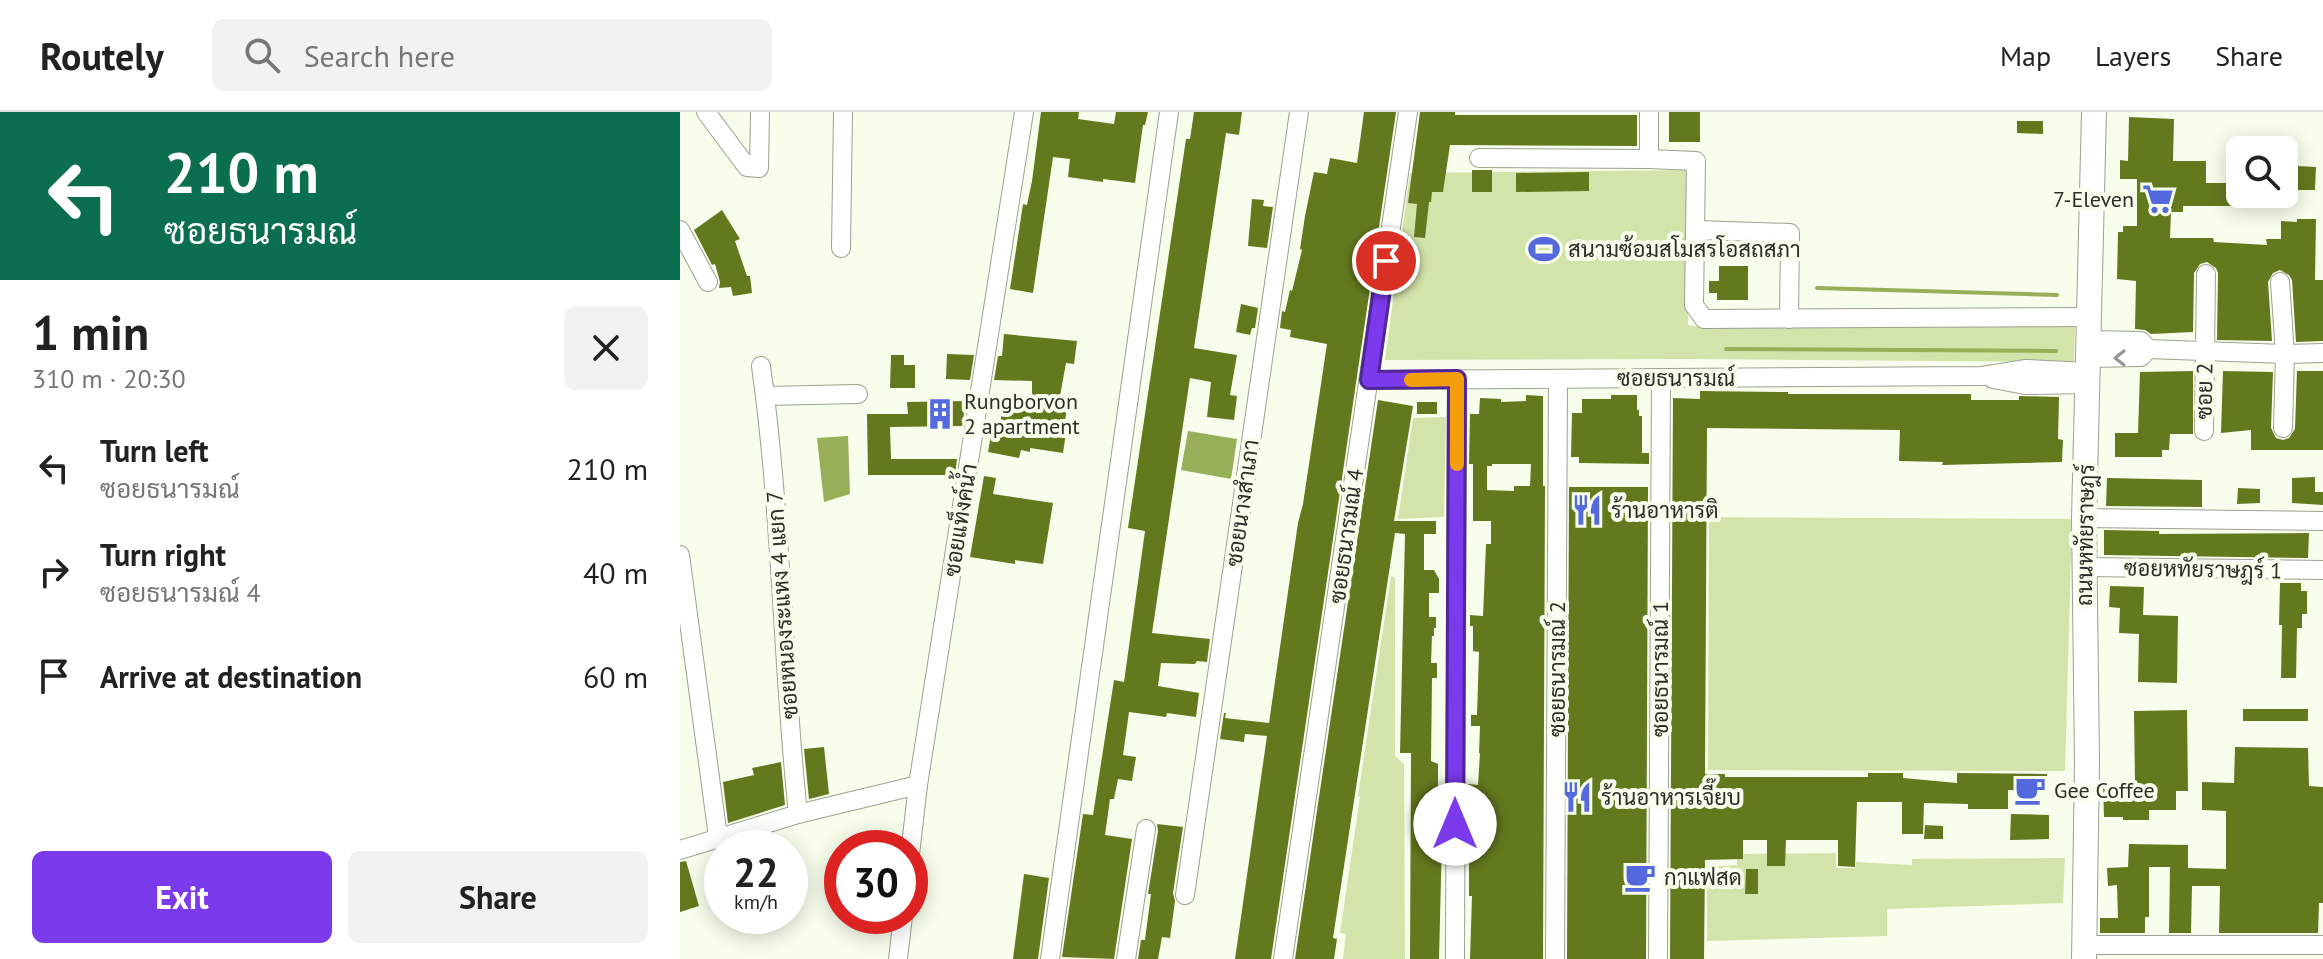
<!DOCTYPE html>
<meta charset="utf-8">
<style>
:root{--surface:#fff;--page:#f2f2f2;--text:#222;--muted:#767676;--line:#e0e0e0;--accent:#7c3aed}
body{margin:0;font-family:"PT Sans",Sarabun,sans-serif;background:var(--page);color:var(--text);height:100vh;display:flex;flex-direction:column;font-size:30px;white-space:nowrap}
*{box-sizing:border-box;margin:0}
p{font-size:26px;color:var(--muted)}
.icon{flex:none;width:44px;height:44px;fill:none;stroke:currentColor;stroke-width:2;stroke-linecap:round;stroke-linejoin:round}
.map{position:relative;flex:1;overflow:hidden}
.side{display:flex;flex-direction:column;background:var(--surface);width:680px}
.side>*{flex:none}
.banner{background:#0b6e4f;color:#fff;overflow:hidden}
.controls{position:absolute;left:1546px;top:24px;display:grid;gap:16px}
.controls a{display:grid;place-items:center;width:72px;height:72px;border-radius:12px;background:var(--surface);box-shadow:0 4px 20px #0003;font-size:40px}
.speed{position:absolute;left:24px;top:718px;display:flex;gap:16px;font-size:40px;font-weight:700;text-align:center}
.speed>*{display:grid;place-content:center;width:104px;height:104px;border-radius:50%;background:var(--surface);box-shadow:0 4px 20px #0003;line-height:1}
.speed small{font-size:20px;font-weight:400}
.speed .limit{border:12px solid #d22;background:#fff;color:#111}
.pin{position:absolute;display:grid;place-items:center;width:68px;height:68px;color:#fff;margin:-34px;border:4px solid #fff;border-radius:50%;box-shadow:0 2px 8px #0007}
.me{position:absolute;width:88px;margin:-44px;rotate:0deg;stroke-linejoin:round;filter:drop-shadow(0 0 6px #0008)}
.turn{display:flex;align-items:center;gap:28px;height:168px;padding:0 32px;font-size:36px}
.turn .icon{width:104px;height:104px;stroke-width:2.5}
.turn b{display:block;font-size:56px;line-height:68px}
.round{display:grid;place-items:center;flex:none;width:84px;height:84px;border-radius:12px;background:var(--page)}
.overview{display:flex;align-items:center;justify-content:space-between;height:136px;padding:0 32px}
h1{font-size:48px;font-weight:800;line-height:60px}
.primary-button{display:flex;gap:16px;margin-top:auto;padding:16px 32px}
.primary-button a{flex:1;height:92px;border-radius:12px;background:var(--accent);color:#fff;font-size:32px;font-weight:800;line-height:92px;text-align:center}
.primary-button a+a{background:var(--page);color:var(--text)}
ul{padding:0;list-style:none}
li{display:flex;align-items:center;gap:24px;height:104px;padding:0 32px}
li div{flex:1}
li b{display:block;font-size:30px}
li em{font-style:normal}
header{display:flex;align-items:center;gap:48px;box-sizing:border-box;height:112px;padding:0 40px;background:var(--surface);border-bottom:2px solid var(--line)}
header strong{font-size:38px}
nav{display:flex;gap:44px;margin-inline-start:auto;font-size:28px}
.search{width:560px;height:72px;background:var(--page);display:flex;align-items:center;gap:20px;box-sizing:border-box;padding:0 28px;border-radius:12px;color:var(--muted);font-size:30px}
main{display:flex;flex:1;min-height:0}
.map>svg:first-child{display:block}
</style>
<header>
<strong>Routely</strong>
<div class="search"><svg class="icon" aria-label="search" viewBox="0 0 24 24"><circle cx="10" cy="10" r="6"/><path d="M15 15l6 6"/></svg>Search here</div>
<nav><a>Map</a><a>Layers</a><a>Share</a></nav>
</header>
<main>
<section class="side">
<div class="banner">
<div class="turn"><svg class="icon" aria-label="left" viewBox="0 0 24 24"><path d="M17 20v-9H6M10 6l-5 5 5 5"/></svg><div><b>210 m</b>ซอยธนารมณ์</div></div>
</div>
<div class="overview"><div><h1>1 min</h1><p>310 m · 20:30</p></div><a class="round"><svg class="icon" aria-label="close" viewBox="0 0 24 24"><path d="M6 6l12 12M18 6L6 18"/></svg></a></div>
<ul>
<li><svg class="icon" aria-label="left" viewBox="0 0 24 24"><path d="M17 20v-9H6M10 6l-5 5 5 5"/></svg><div><b>Turn left</b><p>ซอยธนารมณ์</p></div><em>210 m</em></li>
<li><svg class="icon" aria-label="right" viewBox="0 0 24 24"><path d="M7 20v-9h11M14 6l5 5-5 5"/></svg><div><b>Turn right</b><p>ซอยธนารมณ์ 4</p></div><em>40 m</em></li>
<li><svg class="icon" aria-label="arrive" viewBox="0 0 24 24"><path d="M6 21V4h12l-3 4 3 4H6"/></svg><div><b>Arrive at destination</b></div><em>60 m</em></li>
</ul>
<div class="primary-button"><a>Exit</a><a>Share</a></div>
</section>
<div class="map">
<svg width="1643" height="847" viewBox="0 0 1643 847">
<rect width="100%" height="100%" fill="#f8feec"/>
<g fill="#d2e4aa">
<path d="M1008 58V213L1024 215 1395 210 1394 250 1007 247 705 248 730 61Z"/>
<path d="M766 305 764 405 718 407 733 306Z"/>
<path d="M1029 405 1392 407 1385 659 1028 658Z"/>
<path d="M711 464 715 466V644L724 652 725 847H663L666 822 660 821 680 685 678 684Z"/>
<path d="M1156 741V756H1175L1176 750 1232 753V747L1385 746 1383 791 1207 797V824L1027 829V755L1057 753V742Z"/>
</g>
<g fill="#97af58">
<path d="M508 319 557 327 551 367 501 358Z"/>
<path d="M168 324 170 382 144 390 137 326Z"/>
</g>
<g fill="none" stroke-linecap="round" stroke-linejoin="round">
<g stroke="#97af58" stroke-width="4">
<path d="M1137 176 1377 183"/>
<path d="M1046 237 1376 239"/>
</g>
</g>
<g fill="#63791e" fill-rule="evenodd">
<path d="M361 0H399L398 7 434 12 436 0H468L465 13H463L455 71 423 67V70L388 65 390 47 373 45 353 181 330 177 343 92 347 93 352 69Z"/>
<path d="M514 0H562L559 23 546 21 514 236 557 243 550 283 557 284 554 308 527 305 531 270 510 266 472 521 530 527 527 550 517 549 515 552 481 551 478 574 519 581 516 605 487 601 486 605 449 600 443 643 456 645 452 669 438 667 434 687H430L425 723 452 727 434 847 382 845 403 702 413 703 434 568 444 570 465 419 448 416 506 27H510Z"/>
<path d="M684 0H716L591 847H555L587 624 565 622 564 630 540 627 544 601H546L545 606 589 611 618 411 623 392 647 232 610 225 611 218 600 216 602 199 605 200 610 178 612 179 622 138 620 137 625 104 634 60 647 62 650 46 677 51Z"/>
<path d="M740 0H775V3H957V34L770 33 763 80H752L751 90H749L745 126 734 125 737 92 728 91Z"/>
<rect x="989" y="0" width="31" height="30"/>
<path d="M1449 5 1494 7 1493 49H1526V71H1547V83L1565 84V94H1503V100H1491L1490 126H1533L1534 130 1587 133 1586 127H1601V109L1617 110V107H1636L1635 168H1643V229L1616 230 1612 168 1609 163 1600 158 1593 161 1588 170 1592 229 1537 228 1538 161 1536 156 1527 150 1520 152 1514 161 1513 220 1471 222 1465 218 1455 217 1456 169 1437 167 1438 120H1443V114H1457V67H1440V48L1448 49Z"/>
<path d="M1337 9H1363V22L1337 21Z"/>
<path d="M1617 54 1636 55 1635 78H1616Z"/>
<rect x="792" y="58" width="20" height="22"/>
<path d="M909 60V79L836 80V61Z"/>
<path d="M572 87 584 88 583 94 593 95 587 136 568 134Z"/>
<path d="M42 98 60 127 55 129 67 164H70L72 181 53 184 51 175 39 176 40 170 35 152 32 153 14 118Z"/>
<path d="M1039 154H1068V188H1037V181H1029V169H1039Z"/>
<path d="M561 192 578 196 575 216H572L570 223 556 220Z"/>
<path d="M324 222 397 229 394 252 386 251 378 295 387 296 383 321H386L383 341 350 336V340L341 338 339 346 308 340 313 311 320 312 324 288H352V269L314 268 318 244H322Z"/>
<path d="M267 242 294 243 290 268 266 267Z"/>
<path d="M211 243H224V253H235V276H210Z"/>
<path d="M1513 259V322H1490L1489 338H1482V345H1435V321H1458L1460 260Z"/>
<path d="M1543 259 1593 260 1591 316 1596 326 1603 328 1609 326 1615 317 1617 259H1643V338H1571V318L1541 321Z"/>
<path d="M1020 279 1108 280V282H1291V288H1339V284L1379 285 1378 327 1383 328 1382 350 1262 353 1263 350 1219 349 1220 318 1027 316 1025 662H1045V665H1188V661H1223V666L1277 671V661L1367 662V679L1328 678V697H1288V692L1244 691 1243 722H1222V690H1177L1175 755 1158 754V728H1106L1105 754H1087V728H1063V747L1025 748 1024 847H990L993 286 1020 287Z"/>
<path d="M846 283 863 284V374H865L863 847H790L792 784H789V739H794V716H791V695L788 694V672L798 673 800 641H799L800 614H791V603H797L799 540 793 539V514H790V503L803 504 806 432H811V409H793V352H789L790 302H799L800 286 821 287V290L846 289ZM812 352H851L850 374H834V379L807 378V354H812Z"/>
<path d="M931 283H957V298H959V304H962V341H969V352L899 351V345H891L892 301H902V287H931Z"/>
<path d="M698 288 733 294 714 409H756V422H744V458H754L759 467V481H749V505H756V516H754V524H752L751 551H757V566H752L751 649 758 652V686H763L759 847H730L731 641H720L725 422 715 421 653 826 657 827 654 847H615Z"/>
<path d="M286 289 282 314 210 315 211 347H277L275 363H188L187 302H228L227 290Z"/>
<rect x="737" y="290" width="20" height="12"/>
<path d="M304 364 316 366 313 382 373 391 363 452 335 448V452L290 445Z"/>
<path d="M1635 365V380H1643V393L1612 391V366Z"/>
<path d="M1427 366 1522 368V395L1426 394Z"/>
<path d="M889 375H968L966 847H887Z"/>
<path d="M1558 376 1580 377V391L1557 392Z"/>
<path d="M1424 418 1479 419V422L1629 421 1628 446 1424 443Z"/>
<path d="M1600 471H1621V479H1627V502H1622V516H1617L1616 566H1601L1602 513H1599Z"/>
<path d="M1430 474 1464 475 1463 503 1498 504 1497 571 1458 570 1459 522 1439 521 1440 496 1429 495Z"/>
<rect x="1563" y="597" width="65" height="12"/>
<path d="M1507 598 1508 679H1496V698H1469V708H1443V705H1424L1423 672H1455L1454 599Z"/>
<path d="M144 635 149 682 129 687 124 637Z"/>
<path d="M1555 635 1628 636 1629 674 1643 675V791H1639L1638 821H1539L1540 774H1512L1511 821H1489L1490 755H1469V805H1465V821H1420V806H1438L1437 773 1428 774 1427 756 1448 755 1449 732 1508 733V756L1546 757V699L1522 698V670L1554 671Z"/>
<path d="M101 650 105 693 48 711 43 670 74 663 72 656Z"/>
<path d="M1331 702 1369 703V727L1330 728Z"/>
<path d="M477 712 503 715 493 781 495 789 490 826 482 825 478 847H458L461 828H465L471 782H468L478 719Z"/>
<path d="M1245 713 1263 714V727H1244Z"/>
<path d="M6 749 19 794 0 800V750Z"/>
<path d="M1066 757H1078V782H1065Z"/>
<path d="M344 762 369 766 358 847H333Z"/>
</g>
<g fill="none" stroke-linecap="round" stroke-linejoin="round">
<defs>
<g id="minor">
<path d="M26 0 67 55 79 56 80 0"/>
<path d="M799 46 969 47V0"/>
<path d="M969 47 1016 49 1014 193 1024 207 1410 205"/>
<path d="M0 118 28 170"/>
<path d="M1016 118 1110 121 1109 207"/>
<path d="M161 136 163 0"/>
<path d="M1600 170 1605 242 1603 316"/>
<path d="M1410 228 1461 229 1468 237 1605 242 1643 241"/>
<path d="M1409 246 1461 245 1468 237"/>
<path d="M81 254C102 403 102 553 118 702"/>
<path d="M1313 267 1345 273 1407 272"/>
<path d="M689 268 1302 264 1346 257 1409 260"/>
<path d="M85 284 178 282"/>
<path d="M1524 319 1526 162"/>
<path d="M1404 406 1643 409"/>
<path d="M0 443 38 725"/>
<path d="M1404 455 1643 458"/>
<path d="M0 738 118 702 238 673"/>
<path d="M230 742 238 673 344 0"/>
<path d="M505 783 619 0"/>
<path d="M1404 833H1643"/>
<path d="M218 847 223 804"/>
<path d="M370 847 489 0"/>
<path d="M446 847 466 717"/>
<path d="M603 847 728 0"/>
<path d="M775 847 777 267"/>
<path d="M875 847 878 267"/>
<path d="M978 847 981 266"/>
</g>
<path id="major" d="M1404 847 1407 651 1404 406 1414 0"/>
</defs>
<use href="#minor" stroke="#9ca191" stroke-width="20"/>
<use href="#major" stroke="#9ca191" stroke-width="26"/>
<use href="#minor" stroke="#fff" stroke-width="18"/>
<use href="#major" stroke="#fff" stroke-width="24"/>
</g>
<defs><path id="oneway-chevron" d="M-2-3.5L2.5 0L-2 3.5" fill="none" stroke-width="1.6" stroke-linecap="round" stroke-linejoin="round" transform="scale(2)"/></defs>
<use stroke="#959693" href="#oneway-chevron" transform="translate(1440 246) rotate(180)"/>
<g fill="none" stroke-linecap="round" stroke-linejoin="round">
<defs>
<path id="route" d="M706 149 689 268 777 267 775 712"/>
</defs>
<use href="#route" stroke="#51269a" stroke-width="20"/>
<use href="#route" stroke="#7c3aed" stroke-width="14"/>
<path stroke="#f59e0b" stroke-width="14" d="M731 268 777 267V352"/>
</g>
<defs>
<symbol id="supermarket-bare" viewBox="-9 -9 18 18"><path d="M-6-5.5h2.5l.6 2H6L4.5 2H-2.5L-4.4-4H-6ZM-1.5 3.2a1.3 1.3 0 1 0 .1 0ZM3 3.2a1.3 1.3 0 1 0 .1 0Z" fill="#5569df" stroke="#f8feec" stroke-width="2.5" paint-order="stroke"/></symbol>
<symbol id="stadium-bare" viewBox="-9 -9 18 18"><path d="M0-5a6.5 5 0 1 0 0 10a6.5 5 0 1 0 0-10ZM-3.5-1.8h7v3.6h-7Z" fill="#5569df" stroke="#f8feec" stroke-width="2.5" paint-order="stroke"/></symbol>
<symbol id="building-bare" viewBox="-9 -9 18 18"><path d="M-4-6H4V6H1V3H-1V6H-4ZM-2.5-4.3h1.7v1.8h-1.7ZM.8-4.3h1.7v1.8H.8ZM-2.5-1h1.7V.8h-1.7ZM.8-1h1.7V.8H.8Z" fill="#5569df" stroke="#f8feec" stroke-width="2.5" paint-order="stroke"/></symbol>
<symbol id="restaurant-bare" viewBox="-9 -9 18 18"><path d="M-5-6h1v4h1v-4h1v4h1v-4h1v5L-1.5 .5V6h-2V.5L-5-1ZM5-6V6H3V1.5H1.5Q1.5-4 5-6Z" fill="#5569df" stroke="#f8feec" stroke-width="2.5" paint-order="stroke"/></symbol>
<symbol id="cafe-bare" viewBox="-9 -9 18 18"><path d="M-5.5-4.5H6V0H3Q3 3.5 0 3.5H-2.5Q-5.5 3.5-5.5 0ZM3-3.2v2h1.7v-2ZM-6 4.5H4V6H-6Z" fill="#5569df" stroke="#f8feec" stroke-width="2.5" paint-order="stroke"/></symbol>
</defs>
<g fill-rule="evenodd">
<use href="#supermarket-bare" x="1456" y="65" width="44" height="44"/>
<use href="#stadium-bare" x="842" y="115" width="44" height="44"/>
<use href="#building-bare" x="238" y="280" width="44" height="44"/>
<use href="#restaurant-bare" x="885" y="376" width="44" height="44"/>
<use href="#cafe-bare" x="1328" y="656" width="44" height="44"/>
<use href="#restaurant-bare" x="875" y="663" width="44" height="44"/>
<use href="#cafe-bare" x="938" y="743" width="44" height="44"/>
</g>
<g text-anchor="middle" stroke-width="8" stroke-linejoin="round" paint-order="stroke">
<g font-size="22" fill="#2b2e27" stroke="#f8feec" text-anchor="start">
<text x="1454" y="95" text-anchor="end">7-Eleven</text>
<text x="888" y="145">สนามซ้อมสโมสรโอสถสภา</text>
<text x="284" y="297">Rungborvon<tspan x="284" dy="25">2 apartment</tspan></text>
<text x="931" y="406">ร้านอาหารติ</text>
<text x="1374" y="686">Gee Coffee</text>
<text x="921" y="693">ร้านอาหารเจี๊ยบ</text>
<text x="984" y="773">กาแฟสด</text>
</g>
<g font-size="22" fill="#2b2e27" stroke="#f8feec">
<text x="996" y="274">ซอยธนารมณ์</text>
<text transform="translate(1524 279) rotate(-89)" y="8">ซอย 2</text>
<text transform="translate(562 391) rotate(-82)" y="8">ซอยนางสำเภา</text>
<text transform="translate(280 408) rotate(-81)" y="8">ซอยแท็งค์น้ำ</text>
<text transform="translate(1405 423) rotate(-89)" y="8">ถนนหทัยราษฎร์</text>
<text transform="translate(666 424) rotate(-82)" y="8">ซอยธนารมณ์ 4</text>
<text transform="translate(1523 457) rotate(1)" y="8">ซอยหทัยราษฎร์ 1</text>
<text transform="translate(102 493) rotate(-94)" y="8">ซอยหนองระแหง 4 แยก 7</text>
<text transform="translate(877 557) rotate(-90)" y="8">ซอยธนารมณ์ 2</text>
<text transform="translate(980 557) rotate(-90)" y="8">ซอยธนารมณ์ 1</text>
</g>
</g>
</svg>
<div class="controls">
<a><svg class="icon" aria-label="search" viewBox="0 0 24 24"><circle cx="10" cy="10" r="6"/><path d="M15 15l6 6"/></svg></a>
</div>
<div class="speed"><div>22<small>km/h</small></div><div class="limit">30</div></div>
<div class="pin" style="left:706px;top:149px;background:#d93025"><svg class="icon" aria-label="arrive" viewBox="0 0 24 24"><path d="M6 21V4h12l-3 4 3 4H6"/></svg></div>
<svg class="me" style="left:775px;top:712px" viewBox="-20 -20 40 40"><circle r="19" fill="#fff"/><path d="M0-13L10 11 0 6-10 11z" fill="#7c3aed"/></svg>
</div>
</main>
